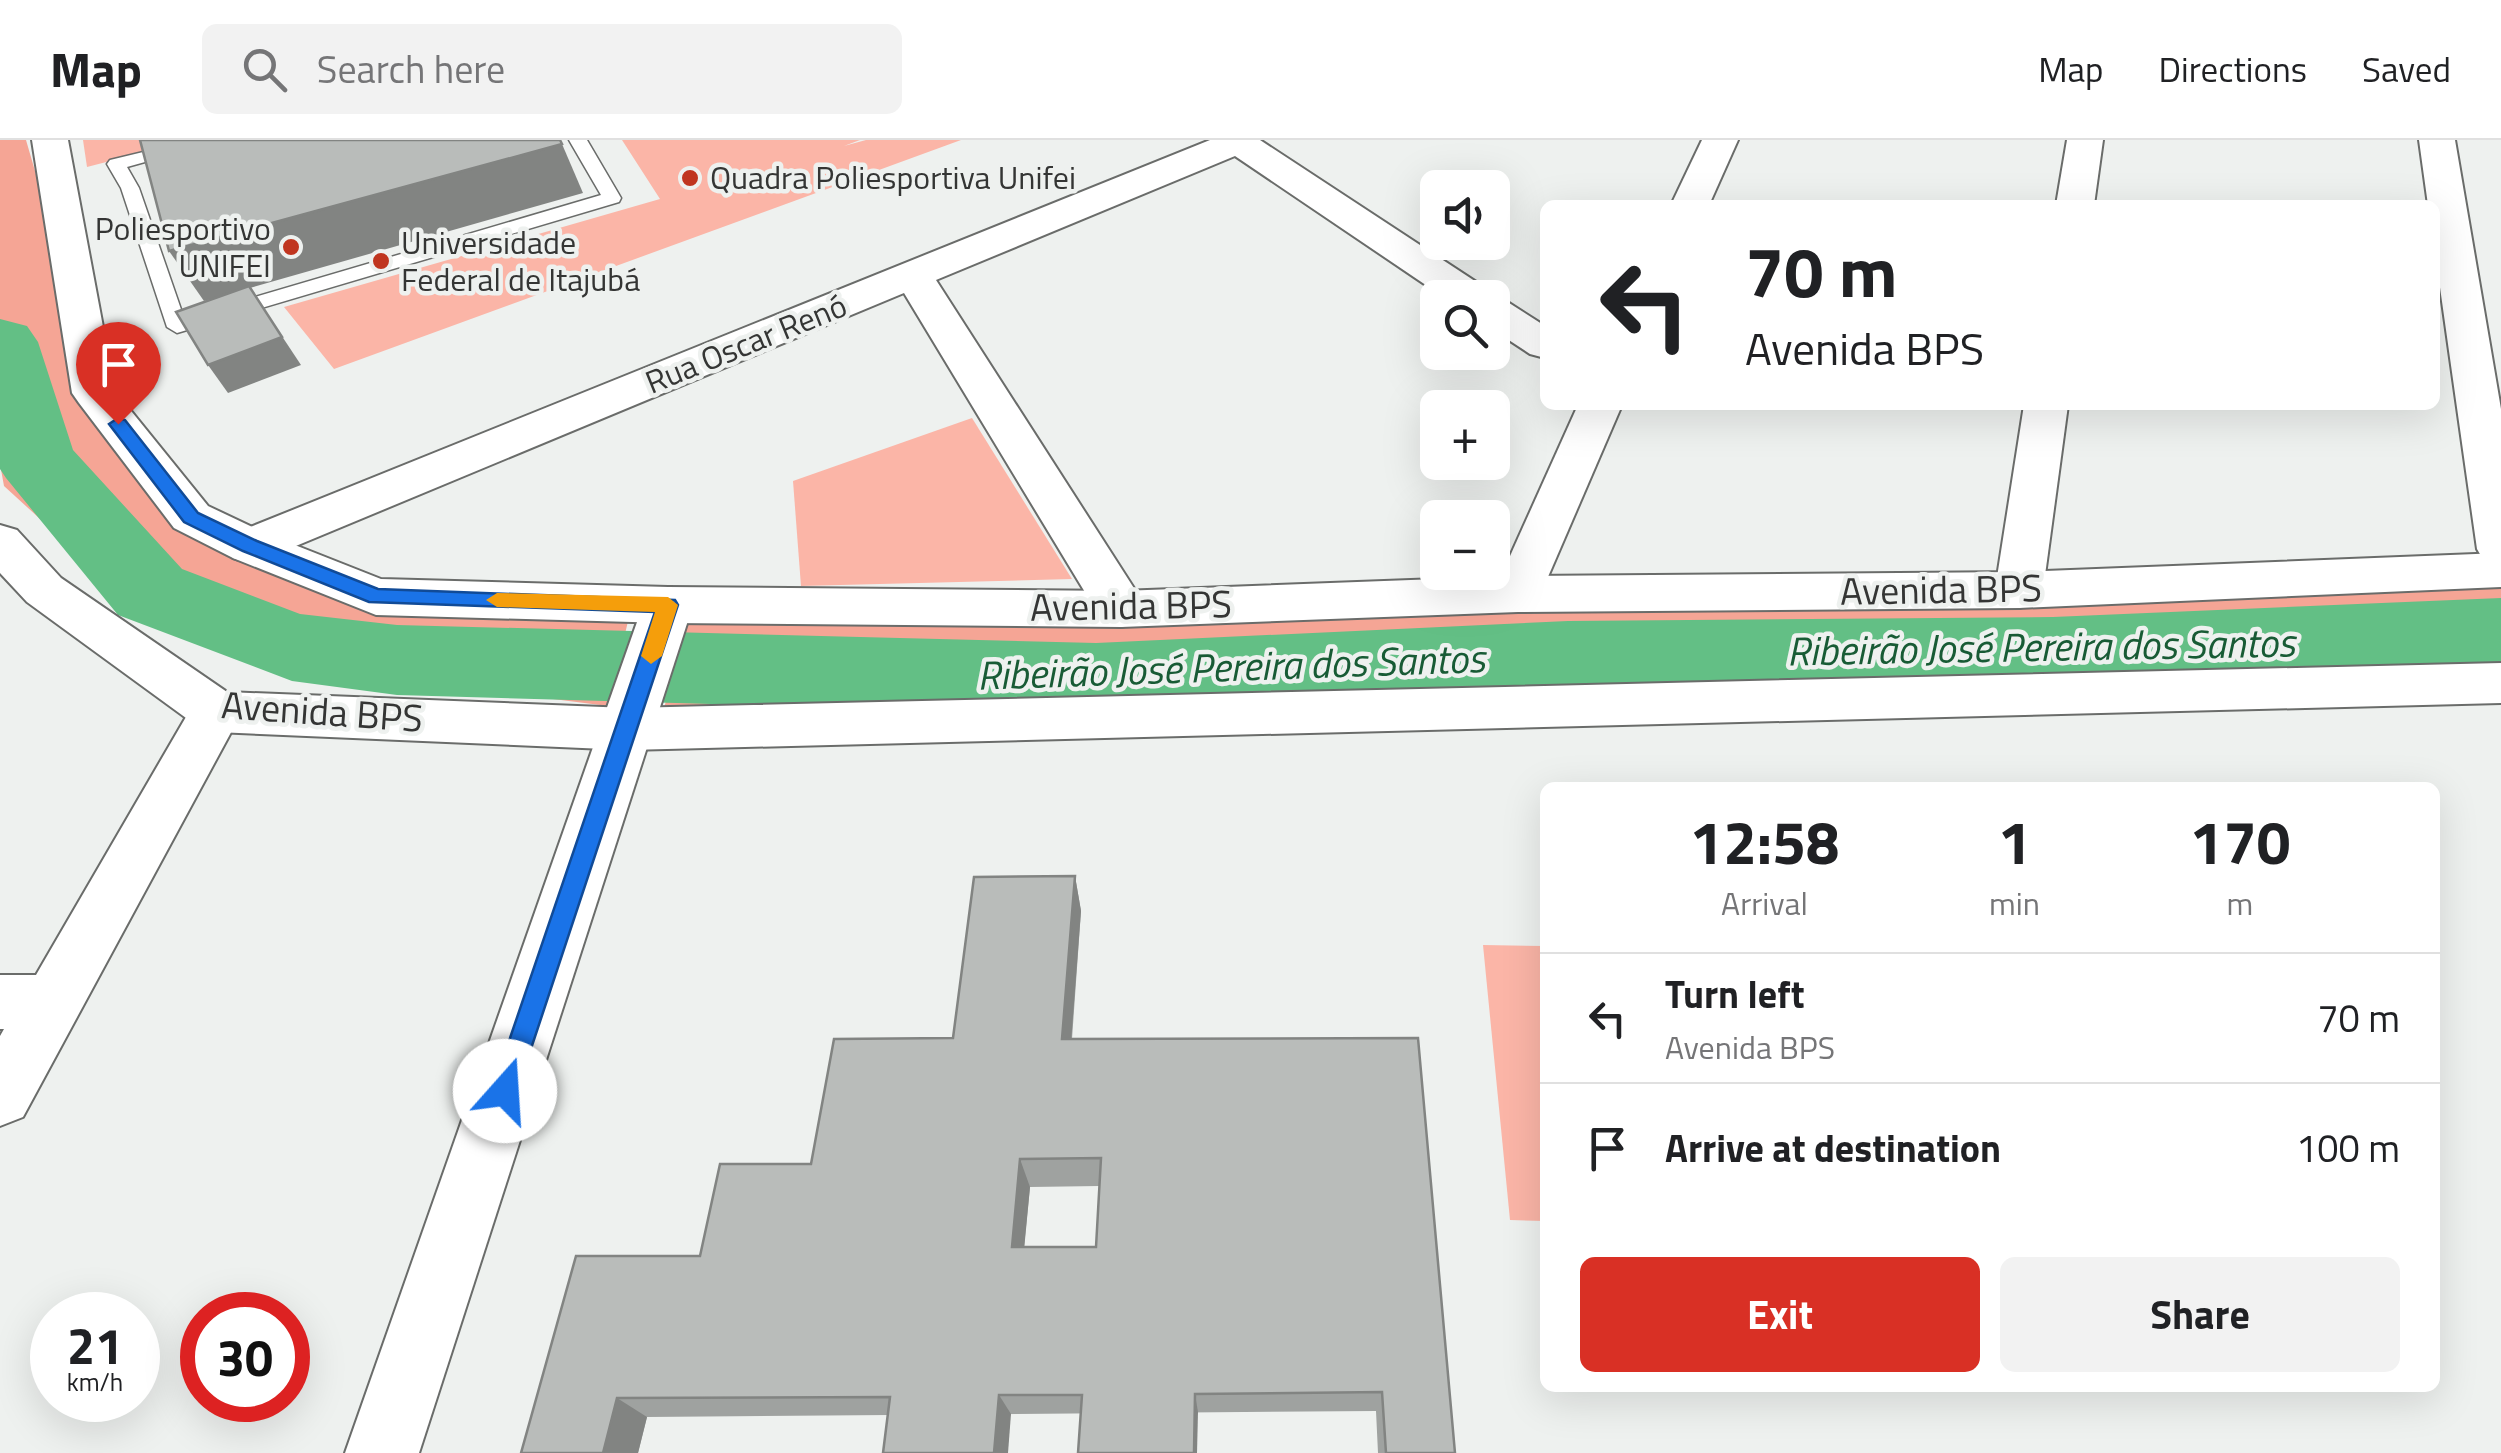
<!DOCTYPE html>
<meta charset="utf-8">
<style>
:root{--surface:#fff;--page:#f2f2f2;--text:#202124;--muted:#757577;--line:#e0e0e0;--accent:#d93025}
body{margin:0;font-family:"Titillium Web",sans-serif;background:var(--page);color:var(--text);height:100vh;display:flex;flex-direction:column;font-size:38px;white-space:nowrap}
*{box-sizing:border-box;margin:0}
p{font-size:32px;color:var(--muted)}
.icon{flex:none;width:55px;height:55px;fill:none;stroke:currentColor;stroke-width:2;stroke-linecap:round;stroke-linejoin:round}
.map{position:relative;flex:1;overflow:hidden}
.sheet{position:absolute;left:1540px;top:642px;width:900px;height:610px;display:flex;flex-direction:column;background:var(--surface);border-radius:15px;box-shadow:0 10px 40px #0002}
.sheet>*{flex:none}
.guide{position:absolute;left:1540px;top:60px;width:900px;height:210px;border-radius:15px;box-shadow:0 10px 40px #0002;background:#fff;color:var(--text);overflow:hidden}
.tools{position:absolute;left:1420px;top:30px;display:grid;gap:20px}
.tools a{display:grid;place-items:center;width:90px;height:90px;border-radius:15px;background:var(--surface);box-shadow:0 10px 40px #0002;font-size:50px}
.speed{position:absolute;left:30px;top:1152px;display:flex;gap:20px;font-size:50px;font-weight:700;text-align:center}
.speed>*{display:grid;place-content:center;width:130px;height:130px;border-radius:50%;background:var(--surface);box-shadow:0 10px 40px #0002;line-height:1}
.speed small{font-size:25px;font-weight:400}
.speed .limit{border:15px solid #d22;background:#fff;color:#111}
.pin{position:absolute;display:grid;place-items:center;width:85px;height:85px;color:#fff;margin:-102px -42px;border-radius:50% 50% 50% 0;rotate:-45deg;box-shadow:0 0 10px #0007}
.pin .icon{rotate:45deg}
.me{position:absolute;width:110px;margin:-55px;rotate:19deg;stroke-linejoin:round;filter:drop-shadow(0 0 8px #0008)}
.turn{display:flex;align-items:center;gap:35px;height:210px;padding:0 40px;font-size:45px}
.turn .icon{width:130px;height:130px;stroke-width:2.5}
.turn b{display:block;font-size:70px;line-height:85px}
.eta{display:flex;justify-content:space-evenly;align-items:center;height:170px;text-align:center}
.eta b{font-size:60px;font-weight:700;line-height:70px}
.primary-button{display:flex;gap:20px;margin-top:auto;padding:20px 40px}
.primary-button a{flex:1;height:115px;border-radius:15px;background:var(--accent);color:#fff;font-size:40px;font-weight:700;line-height:115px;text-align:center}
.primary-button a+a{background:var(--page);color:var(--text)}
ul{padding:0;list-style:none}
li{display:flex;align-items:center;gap:30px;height:130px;padding:0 40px;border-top:2px solid var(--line)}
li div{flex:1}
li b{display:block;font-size:38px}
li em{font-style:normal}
header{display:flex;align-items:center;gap:60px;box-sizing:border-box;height:140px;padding:0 50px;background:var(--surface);border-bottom:2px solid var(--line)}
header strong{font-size:48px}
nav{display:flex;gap:55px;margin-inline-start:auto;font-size:35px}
.search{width:700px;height:90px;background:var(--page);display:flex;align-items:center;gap:25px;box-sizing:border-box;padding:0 35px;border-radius:15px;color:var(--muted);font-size:38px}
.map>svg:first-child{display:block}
</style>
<header>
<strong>Map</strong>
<div class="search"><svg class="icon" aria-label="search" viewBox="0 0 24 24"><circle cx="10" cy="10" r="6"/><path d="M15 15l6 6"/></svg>Search here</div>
<nav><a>Map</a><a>Directions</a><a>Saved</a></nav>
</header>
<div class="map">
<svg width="2501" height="1313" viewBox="0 0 2501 1313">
<rect width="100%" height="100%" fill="#eef1ef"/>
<g fill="#fbb5a7">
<path d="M83 0H191L87 27Z"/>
<path d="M622 0H860L844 6 866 0H961L334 229 284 167 660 59Z"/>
<path d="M972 278 1072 439 801 446 793 341Z"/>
<path d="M1483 805 1545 806V1081L1510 1080Z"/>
</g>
<g fill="#f5a595">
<path d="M0 0H26L57 107 87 254 184 379 314 446 629 477 608 566 281 524 132 463 4 346 0 324Z"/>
<path d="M2501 437V525L664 568 689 481 1692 470Z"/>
</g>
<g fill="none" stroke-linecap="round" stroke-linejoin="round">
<path fill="#63bf85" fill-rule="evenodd" d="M0 179 27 186 38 202 73 310 182 429 300 474 397 485 1096 503 1568 481 2053 477 2501 458V526L2053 545 1568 551 1096 575 397 555 292 541 118 475 6 338 0 329Z"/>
<defs>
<path id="lane" d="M193 0H224L127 27 139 48 184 178 601 55 569 0H587L621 58 619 62 177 193 167 187 121 48 107 24 110 20Z"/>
<g id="street">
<path d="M1210 0H1260L1487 149 1493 158 1506 161 1545 186V218L1530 214 1492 189V158H1445L1235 16 936 140 1139 456 1146 469 1139 482 1121 487 1103 482 904 153 267 418 250 423 233 418 226 406 233 394Z"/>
<path d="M1702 0H1738L1709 65H1671Z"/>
<path d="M2067 0H2103L2094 65H2056Z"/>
<path d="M2419 0H2455L2501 269V426L2484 421 2477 409 2435 112V65H2428Z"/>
<path d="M1578 265H1622L1535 467 1518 472 1501 467 1493 454Z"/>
<path d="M2024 265H2068L2043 450 2036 462 2019 468 2002 462 1995 450Z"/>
<path d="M668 447 685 452 693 465 419 1313H345L643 465 651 452Z"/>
<path d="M216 552 235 558 242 572 23 977 0 986V896L4 889H0V835H36L197 558Z"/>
</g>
<g id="secondary">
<path d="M32 0H68L115 251 208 366 267 394 381 439 668 447 1121 451 1518 436 2019 432 2501 413V447L2019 468 1518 472 1121 487 668 483 376 475 233 418 174 388 79 263 72 253Z"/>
<path d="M0 385 17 390 61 438 227 552 628 568 2501 523V563L628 610 216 592 197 586 27 462 0 433Z"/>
</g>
</defs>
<use href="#lane" stroke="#6a6c6a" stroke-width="3"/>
<use href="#street" stroke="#6a6c6a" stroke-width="4"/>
<use href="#secondary" stroke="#6a6c6a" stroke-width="4"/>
<use href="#lane" fill="#fff" fill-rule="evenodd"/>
<use href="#street" fill="#fff" fill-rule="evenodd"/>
<use href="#secondary" fill="#fff" fill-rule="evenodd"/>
</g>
<path fill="#9fa2a0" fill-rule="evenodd" d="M1075 736 1081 771 1072 899 1455 1313H1378L1376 1271 647 1277 638 1313H521L700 1116 811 1024 953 898ZM1099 1046 1096 1107H1024L1030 1047Z"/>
<g fill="#828482">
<path d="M562 4 583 53 204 161 169 111Z"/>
<path d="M250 148 301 225 228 253 208 225Z"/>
<path d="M1075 736 1081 771 1069 929 1062 899Z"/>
<path d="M1020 1019 1030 1047 1022 1131 1012 1107Z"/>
<path d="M1195 1254 1198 1272 1197 1313H1194Z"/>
<path d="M999 1255 1011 1274 1008 1313H994Z"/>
<path d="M617 1258 647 1277 638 1313H603Z"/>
</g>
<g fill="#b9bcba" stroke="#828482" stroke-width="2.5" fill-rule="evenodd">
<path d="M140 0H560L562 4 169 111Z"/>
<path d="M249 146 282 197 208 225 176 172Z"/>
<path d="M1075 736 1062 899 1418 898 1455 1313H1386L1382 1252 1195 1254 1194 1313H1078L1082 1255H999L994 1313H883L890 1257 617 1258 603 1313H521L576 1116H700L720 1024H811L834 899 953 898 974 737ZM1101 1018 1096 1107H1012L1020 1019Z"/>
</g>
<path fill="#1a73e8" stroke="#114b97" stroke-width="2.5" d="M118 278 125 280 198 373 257 401 378 449 675 460 678 465 514 960 505 963 495 960 492 951 655 472 369 462 243 411 184 382 109 284Z"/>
<path fill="#f59e0b" d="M497 453 668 457 678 465 662 516 651 524 641 516 655 472 497 467 486 460Z"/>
<g fill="#c0351f" stroke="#eef1ef" stroke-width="4">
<circle cx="690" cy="38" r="10"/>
<circle cx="291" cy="107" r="10"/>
<circle cx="381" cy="121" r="10"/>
</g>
<g text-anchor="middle" stroke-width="9" stroke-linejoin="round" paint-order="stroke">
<g font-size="32" fill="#343534" stroke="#eef1ef" text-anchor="start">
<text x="710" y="49">Quadra Poliesportiva Unifei</text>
<text x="271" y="100" text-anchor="end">Poliesportivo<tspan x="271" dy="37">UNIFEI</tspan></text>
<text x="401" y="114">Universidade<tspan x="401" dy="37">Federal de Itajubá</tspan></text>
</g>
<g font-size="32" fill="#343534" stroke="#eef1ef">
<text transform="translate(746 204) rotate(-22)" y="11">Rua Oscar Renó</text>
</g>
<g font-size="38" fill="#343534" stroke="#eef1ef">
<text transform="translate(1941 450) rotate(-1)" y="13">Avenida BPS</text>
<text transform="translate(1131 466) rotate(-1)" y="13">Avenida BPS</text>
<text transform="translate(322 572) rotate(4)" y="13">Avenida BPS</text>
</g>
<g font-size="40" font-style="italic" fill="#185b35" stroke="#eef1ef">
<text transform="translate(2041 507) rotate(-1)" y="14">Ribeirão José Pereira dos Santos</text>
<text transform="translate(1231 527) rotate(-2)" y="14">Ribeirão José Pereira dos Santos</text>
</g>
</g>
</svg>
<div class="tools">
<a><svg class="icon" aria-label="sound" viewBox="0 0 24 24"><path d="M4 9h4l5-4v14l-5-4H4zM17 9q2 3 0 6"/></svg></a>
<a><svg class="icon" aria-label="search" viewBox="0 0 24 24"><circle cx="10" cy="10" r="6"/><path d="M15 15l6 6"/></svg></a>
<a>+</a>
<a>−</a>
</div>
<div class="speed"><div>21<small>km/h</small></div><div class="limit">30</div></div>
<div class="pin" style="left:118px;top:284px;background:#d93025"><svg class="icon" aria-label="arrive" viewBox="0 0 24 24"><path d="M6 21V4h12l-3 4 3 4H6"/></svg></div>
<svg class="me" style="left:505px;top:951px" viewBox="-20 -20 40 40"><circle r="19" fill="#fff"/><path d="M0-13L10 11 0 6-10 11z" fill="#1a73e8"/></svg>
<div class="guide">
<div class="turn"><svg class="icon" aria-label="left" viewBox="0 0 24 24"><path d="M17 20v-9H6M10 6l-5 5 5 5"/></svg><div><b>70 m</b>Avenida BPS</div></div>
</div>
<section class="sheet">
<div class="eta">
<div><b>12:58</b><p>Arrival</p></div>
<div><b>1</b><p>min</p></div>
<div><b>170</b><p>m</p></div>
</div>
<ul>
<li><svg class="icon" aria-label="left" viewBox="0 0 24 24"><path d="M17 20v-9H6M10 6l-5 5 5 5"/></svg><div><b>Turn left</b><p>Avenida BPS</p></div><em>70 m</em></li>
<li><svg class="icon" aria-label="arrive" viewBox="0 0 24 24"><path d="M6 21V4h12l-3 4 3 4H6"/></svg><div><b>Arrive at destination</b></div><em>100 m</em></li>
</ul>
<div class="primary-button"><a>Exit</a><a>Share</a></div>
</section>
</div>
